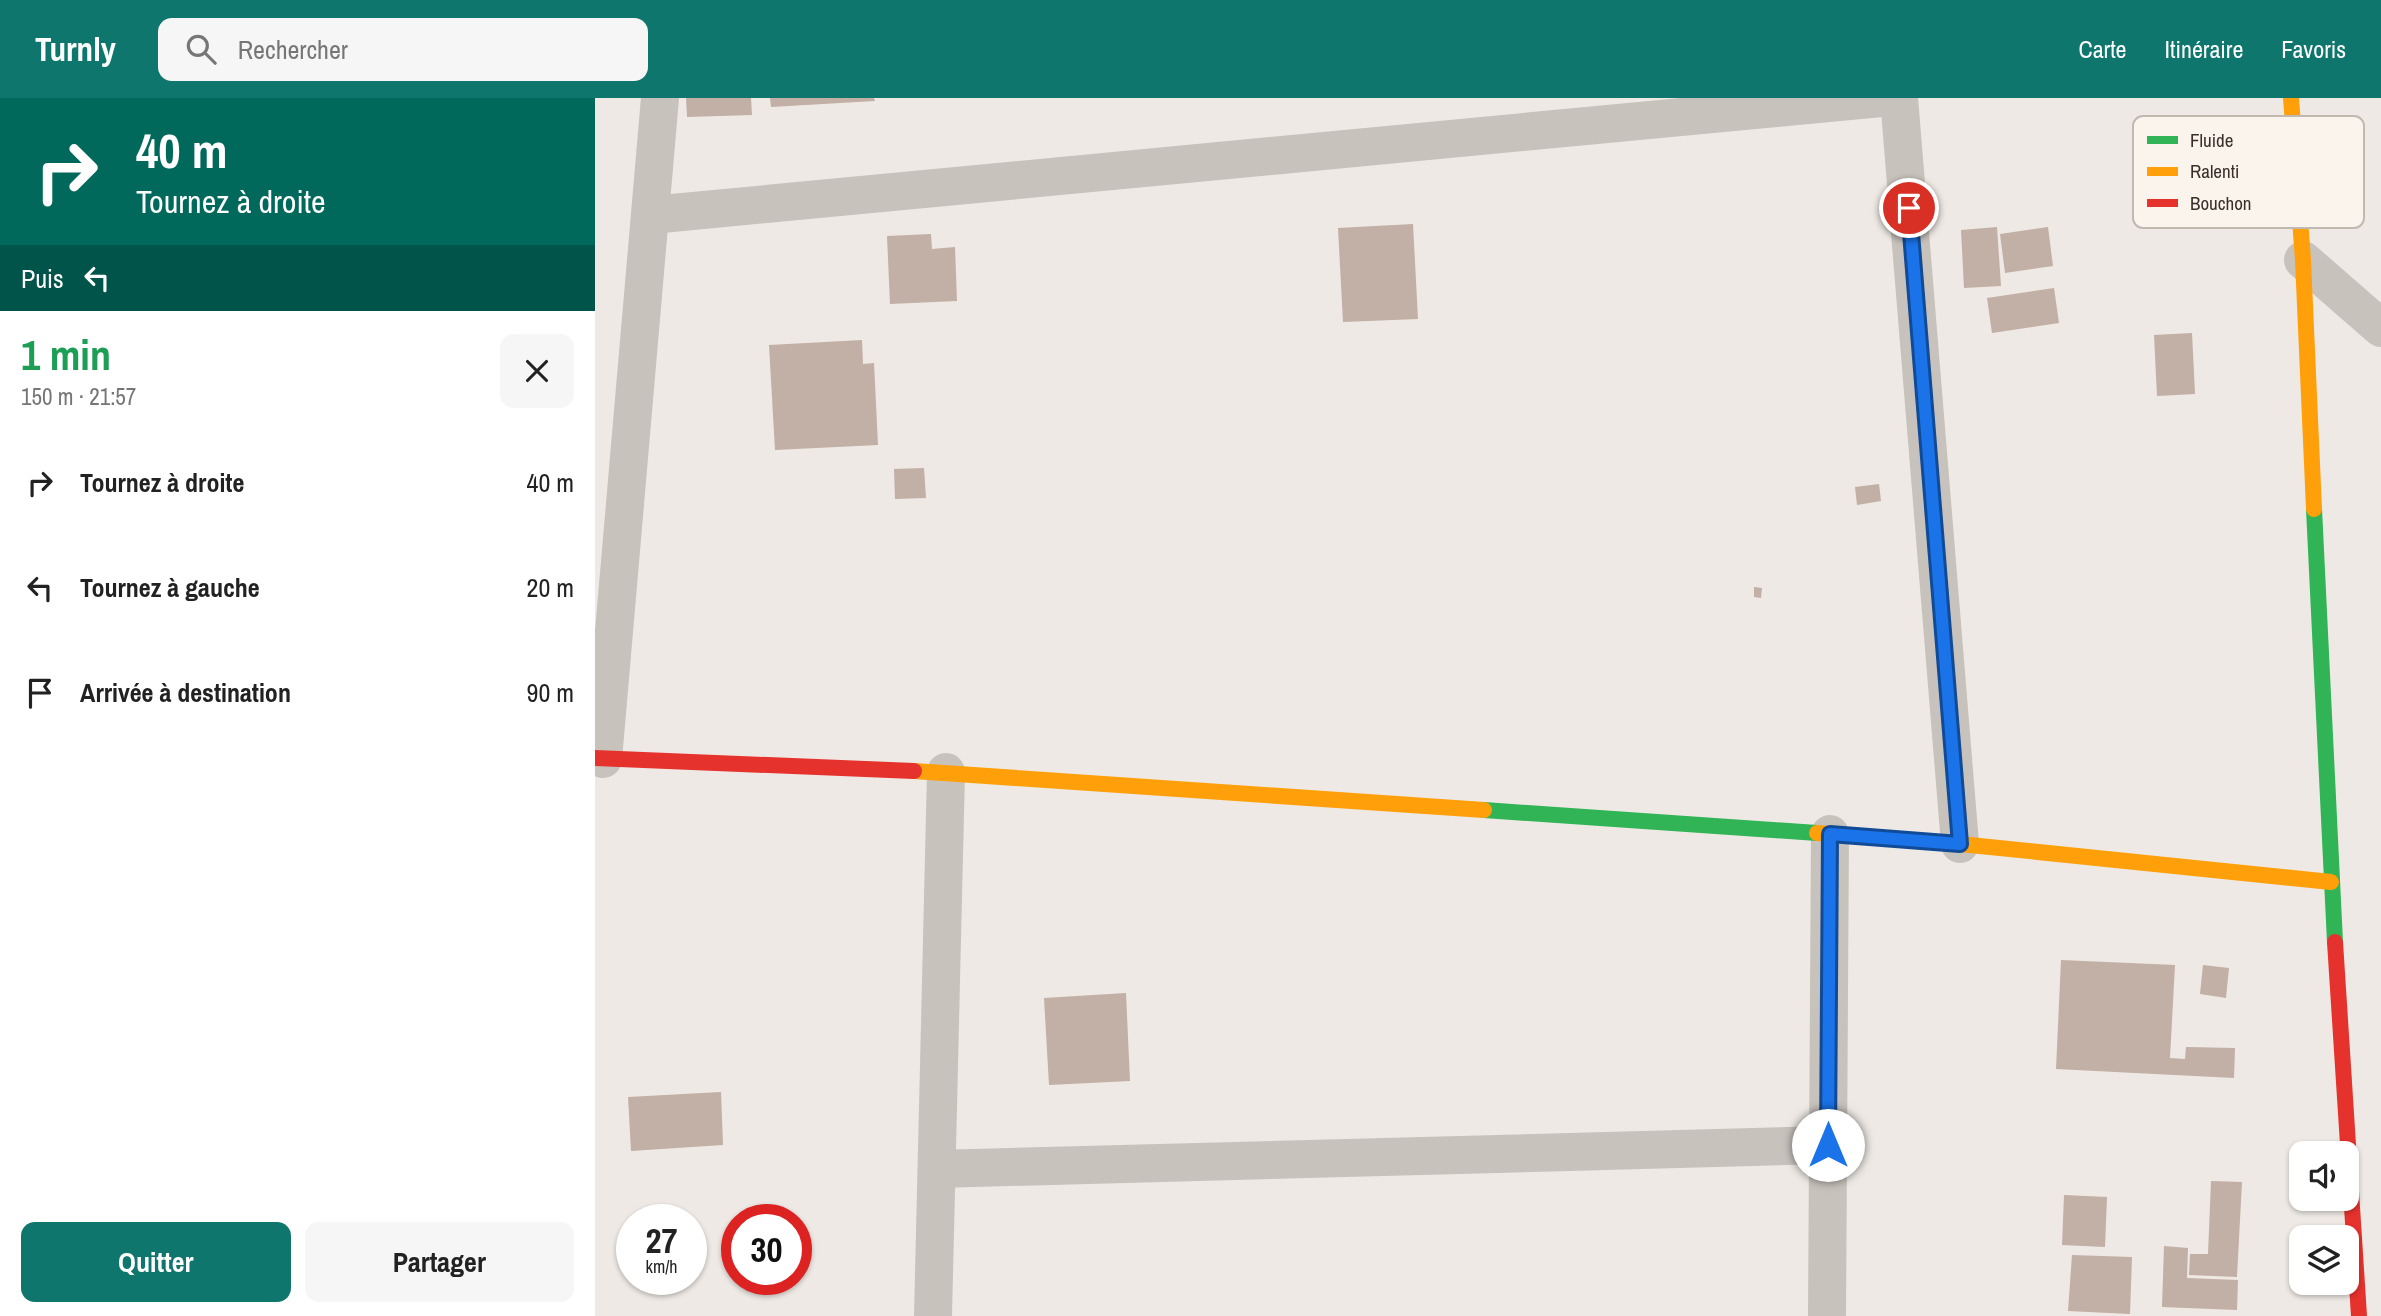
<!DOCTYPE html>
<html lang="fr">
<meta charset="utf-8">
<style>
:root{--surface:#fff;--page:#f6f6f6;--text:#222;--muted:#767676;--accent:#0f766e}
body{margin:0;font-family:"Archivo Narrow",sans-serif;background:var(--page);color:var(--text);height:100vh;display:flex;flex-direction:column;font-size:26px;white-space:nowrap}
*{box-sizing:border-box;margin:0}
p{font-size:23px;color:var(--muted)}
.icon{flex:none;width:38px;height:38px;fill:none;stroke:currentColor;stroke-width:2;stroke-linecap:round;stroke-linejoin:round}
.map{position:relative;flex:1;overflow:hidden}
.panel{display:flex;flex-direction:column;background:var(--surface);width:595px}
.panel>*{flex:none}
.top-card{background:#00695c;color:#fff;overflow:hidden}
.fabs{position:absolute;left:1694px;top:1043px;display:grid;gap:14px}
.fabs a{display:grid;place-items:center;width:70px;height:70px;border-radius:14px;background:var(--surface);box-shadow:0 2px 5px #0004;font-size:35px}
.speed{position:absolute;left:21px;top:1106px;display:flex;gap:14px;font-size:35px;font-weight:700;text-align:center}
.speed>*{display:grid;place-content:center;width:91px;height:91px;border-radius:50%;background:var(--surface);box-shadow:0 2px 5px #0004;line-height:1}
.speed small{font-size:18px;font-weight:400}
.speed .limit{border:10px solid #d22;background:#fff;color:#111}
.pin{position:absolute;display:grid;place-items:center;width:60px;height:60px;color:#fff;margin:-30px;border:4px solid #fff;border-radius:50%;box-shadow:0 2px 7px #0007}
.me{position:absolute;width:77px;margin:-38px;rotate:0deg;stroke-linejoin:round;filter:drop-shadow(0 0 5px #0008)}
.turn{display:flex;align-items:center;gap:24px;height:147px;padding:0 21px;font-size:32px}
.turn .icon{width:91px;height:91px;stroke-width:2.5}
.turn b{display:block;font-size:49px;line-height:60px}
.then{display:flex;align-items:center;height:66px;padding:0 21px;background:#0003;gap:14px;font-size:26px}
.round{display:grid;place-items:center;flex:none;width:74px;height:74px;border-radius:14px;background:var(--page)}
.head{display:flex;align-items:center;justify-content:space-between;height:119px;padding:0 21px}
h1{font-size:42px;font-weight:800;line-height:52px;color:#1e9e55}
.cta{display:flex;gap:14px;margin-top:auto;padding:14px 21px}
.cta a{flex:1;height:80px;border-radius:14px;background:var(--accent);color:#fff;font-size:28px;font-weight:800;line-height:80px;text-align:center}
.cta a+a{background:var(--page);color:var(--text)}
ul{padding:0;list-style:none}
li{display:flex;align-items:center;gap:21px;height:105px;padding:0 21px}
li div{flex:1}
li b{display:block;font-size:26px}
li em{font-style:normal}
header{display:flex;align-items:center;gap:42px;box-sizing:border-box;height:98px;padding:0 35px;background:var(--accent);color:#fff}
header strong{font-size:33px}
nav{display:flex;gap:38px;margin-inline-start:auto;font-size:24px}
.search{width:490px;height:63px;background:var(--page);display:flex;align-items:center;gap:18px;box-sizing:border-box;padding:0 24px;border-radius:14px;color:var(--muted);font-size:26px}
main{display:flex;flex:1;min-height:0}
.map>svg:first-child{display:block}
</style>
<header>
<strong>Turnly</strong>
<div class="search"><svg class="icon" aria-label="search" viewBox="0 0 24 24"><circle cx="10" cy="10" r="6"/><path d="M15 15l6 6"/></svg>Rechercher</div>
<nav><a>Carte</a><a>Itinéraire</a><a>Favoris</a></nav>
</header>
<main>
<section class="panel">
<div class="top-card">
<div class="turn"><svg class="icon" aria-label="right" viewBox="0 0 24 24"><path d="M7 20v-9h11M14 6l5 5-5 5"/></svg><div><b>40 m</b>Tournez à droite</div></div>
<div class="then">Puis<svg class="icon" aria-label="left" viewBox="0 0 24 24"><path d="M17 20v-9H6M10 6l-5 5 5 5"/></svg></div>
</div>
<div class="head"><div><h1>1 min</h1><p>150 m · 21:57</p></div><a class="round"><svg class="icon" aria-label="close" viewBox="0 0 24 24"><path d="M6 6l12 12M18 6L6 18"/></svg></a></div>
<ul>
<li><svg class="icon" aria-label="right" viewBox="0 0 24 24"><path d="M7 20v-9h11M14 6l5 5-5 5"/></svg><div><b>Tournez à droite</b></div><em>40 m</em></li>
<li><svg class="icon" aria-label="left" viewBox="0 0 24 24"><path d="M17 20v-9H6M10 6l-5 5 5 5"/></svg><div><b>Tournez à gauche</b></div><em>20 m</em></li>
<li><svg class="icon" aria-label="arrive" viewBox="0 0 24 24"><path d="M6 21V4h12l-3 4 3 4H6"/></svg><div><b>Arrivée à destination</b></div><em>90 m</em></li>
</ul>
<div class="cta"><a>Quitter</a><a>Partager</a></div>
</section>
<div class="map">
<svg width="1786" height="1218" viewBox="0 0 1786 1218">
<rect width="100%" height="100%" fill="#eee9e4"/>
<g fill="#c2afa5">
<path d="M91 0H156L157 17 92 19Z"/>
<path d="M175 0H279L280 3 176 9Z"/>
<path d="M818 126 823 221 748 224 743 130Z"/>
<path d="M1402 129 1406 188 1369 190 1366 132Z"/>
<path d="M1453 129 1458 168 1410 175 1405 136Z"/>
<path d="M336 136 337 151 360 149 362 203 295 206 292 138Z"/>
<path d="M1459 190 1464 225 1397 235 1392 200Z"/>
<path d="M1597 235 1600 296 1562 298 1559 237Z"/>
<path d="M267 242 268 266 279 265 283 347 180 352 174 247Z"/>
<path d="M329 370 331 400 300 401 299 371Z"/>
<path d="M1284 386 1286 403 1262 407 1260 389Z"/>
<path d="M1159 489 1167 490 1166 500 1159 499Z"/>
<path d="M1466 862 1580 867 1575 960 1590 961 1591 949 1640 950 1639 980 1461 971Z"/>
<path d="M1608 867 1634 870 1631 900 1605 896Z"/>
<path d="M531 895 535 983 454 987 449 900Z"/>
<path d="M126 994 128 1047 36 1053 33 999Z"/>
<path d="M1616 1083 1647 1084 1642 1179 1594 1177 1595 1156H1613Z"/>
<path d="M1469 1097 1512 1099 1510 1149 1467 1147Z"/>
<path d="M1569 1148 1593 1150 1592 1180 1643 1182 1642 1212 1567 1209Z"/>
<path d="M1477 1157 1537 1159 1535 1216 1473 1213Z"/>
</g>
<g fill="none" stroke-linecap="round" stroke-linejoin="round">
<g stroke="#c8c2bc" stroke-width="38">
<path d="M1304 0 1365 746"/>
<path d="M56 117 1286 0"/>
<path d="M1708 162 1786 230"/>
<path d="M8 661 65 0"/>
<path d="M342 1071 1233 1047"/>
<path d="M338 1218 351 674"/>
<path d="M1232 1218 1235 736"/>
</g>
<g stroke="#30b455" stroke-width="16">
<path d="M1719 411 1740 844"/>
<path d="M889 712 1222 735"/>
</g>
<g stroke="#ff9f0a" stroke-width="16">
<path d="M1696 0 1708 162 1719 411"/>
<path d="M319 673 889 712"/>
<path d="M1222 735 1365 746 1736 784"/>
</g>
<g stroke="#e5322d" stroke-width="16">
<path d="M0 660 319 673"/>
<path d="M1740 844 1764 1218"/>
</g>
</g>
<g fill="none" stroke-linecap="round" stroke-linejoin="round">
<defs>
<path id="route" d="M1233 1047 1235 736 1365 746 1314 110"/>
</defs>
<use href="#route" stroke="#114b97" stroke-width="18"/>
<use href="#route" stroke="#1a73e8" stroke-width="12"/>
</g>
<rect x="1538" y="18" width="231" height="112" rx="10" fill="#faf4ec" stroke="#c0b9b2" stroke-width="2"/>
<rect x="1552" y="38" width="31" height="8" fill="#30b455"/>
<rect x="1552" y="69" width="31" height="9" fill="#ff9f0a"/>
<rect x="1552" y="101" width="31" height="8" fill="#e5322d"/>
<g font-size="19" fill="#392f2a">
<text x="1595" y="49">Fluide</text>
<text x="1595" y="80">Ralenti</text>
<text x="1595" y="112">Bouchon</text>
</g>
</svg>
<div class="fabs">
<a><svg class="icon" aria-label="sound" viewBox="0 0 24 24"><path d="M4 9h4l5-4v14l-5-4H4zM17 9q2 3 0 6"/></svg></a>
<a><svg class="icon" aria-label="layers" viewBox="0 0 24 24"><path d="M12 4l9 5-9 5-9-5zM3 14l9 5 9-5"/></svg></a>
</div>
<div class="speed"><div>27<small>km/h</small></div><div class="limit">30</div></div>
<div class="pin" style="left:1314px;top:110px;background:#d93025"><svg class="icon" aria-label="arrive" viewBox="0 0 24 24"><path d="M6 21V4h12l-3 4 3 4H6"/></svg></div>
<svg class="me" style="left:1233px;top:1047px" viewBox="-20 -20 40 40"><circle r="19" fill="#fff"/><path d="M0-13L10 11 0 6-10 11z" fill="#1a73e8"/></svg>
</div>
</main>
